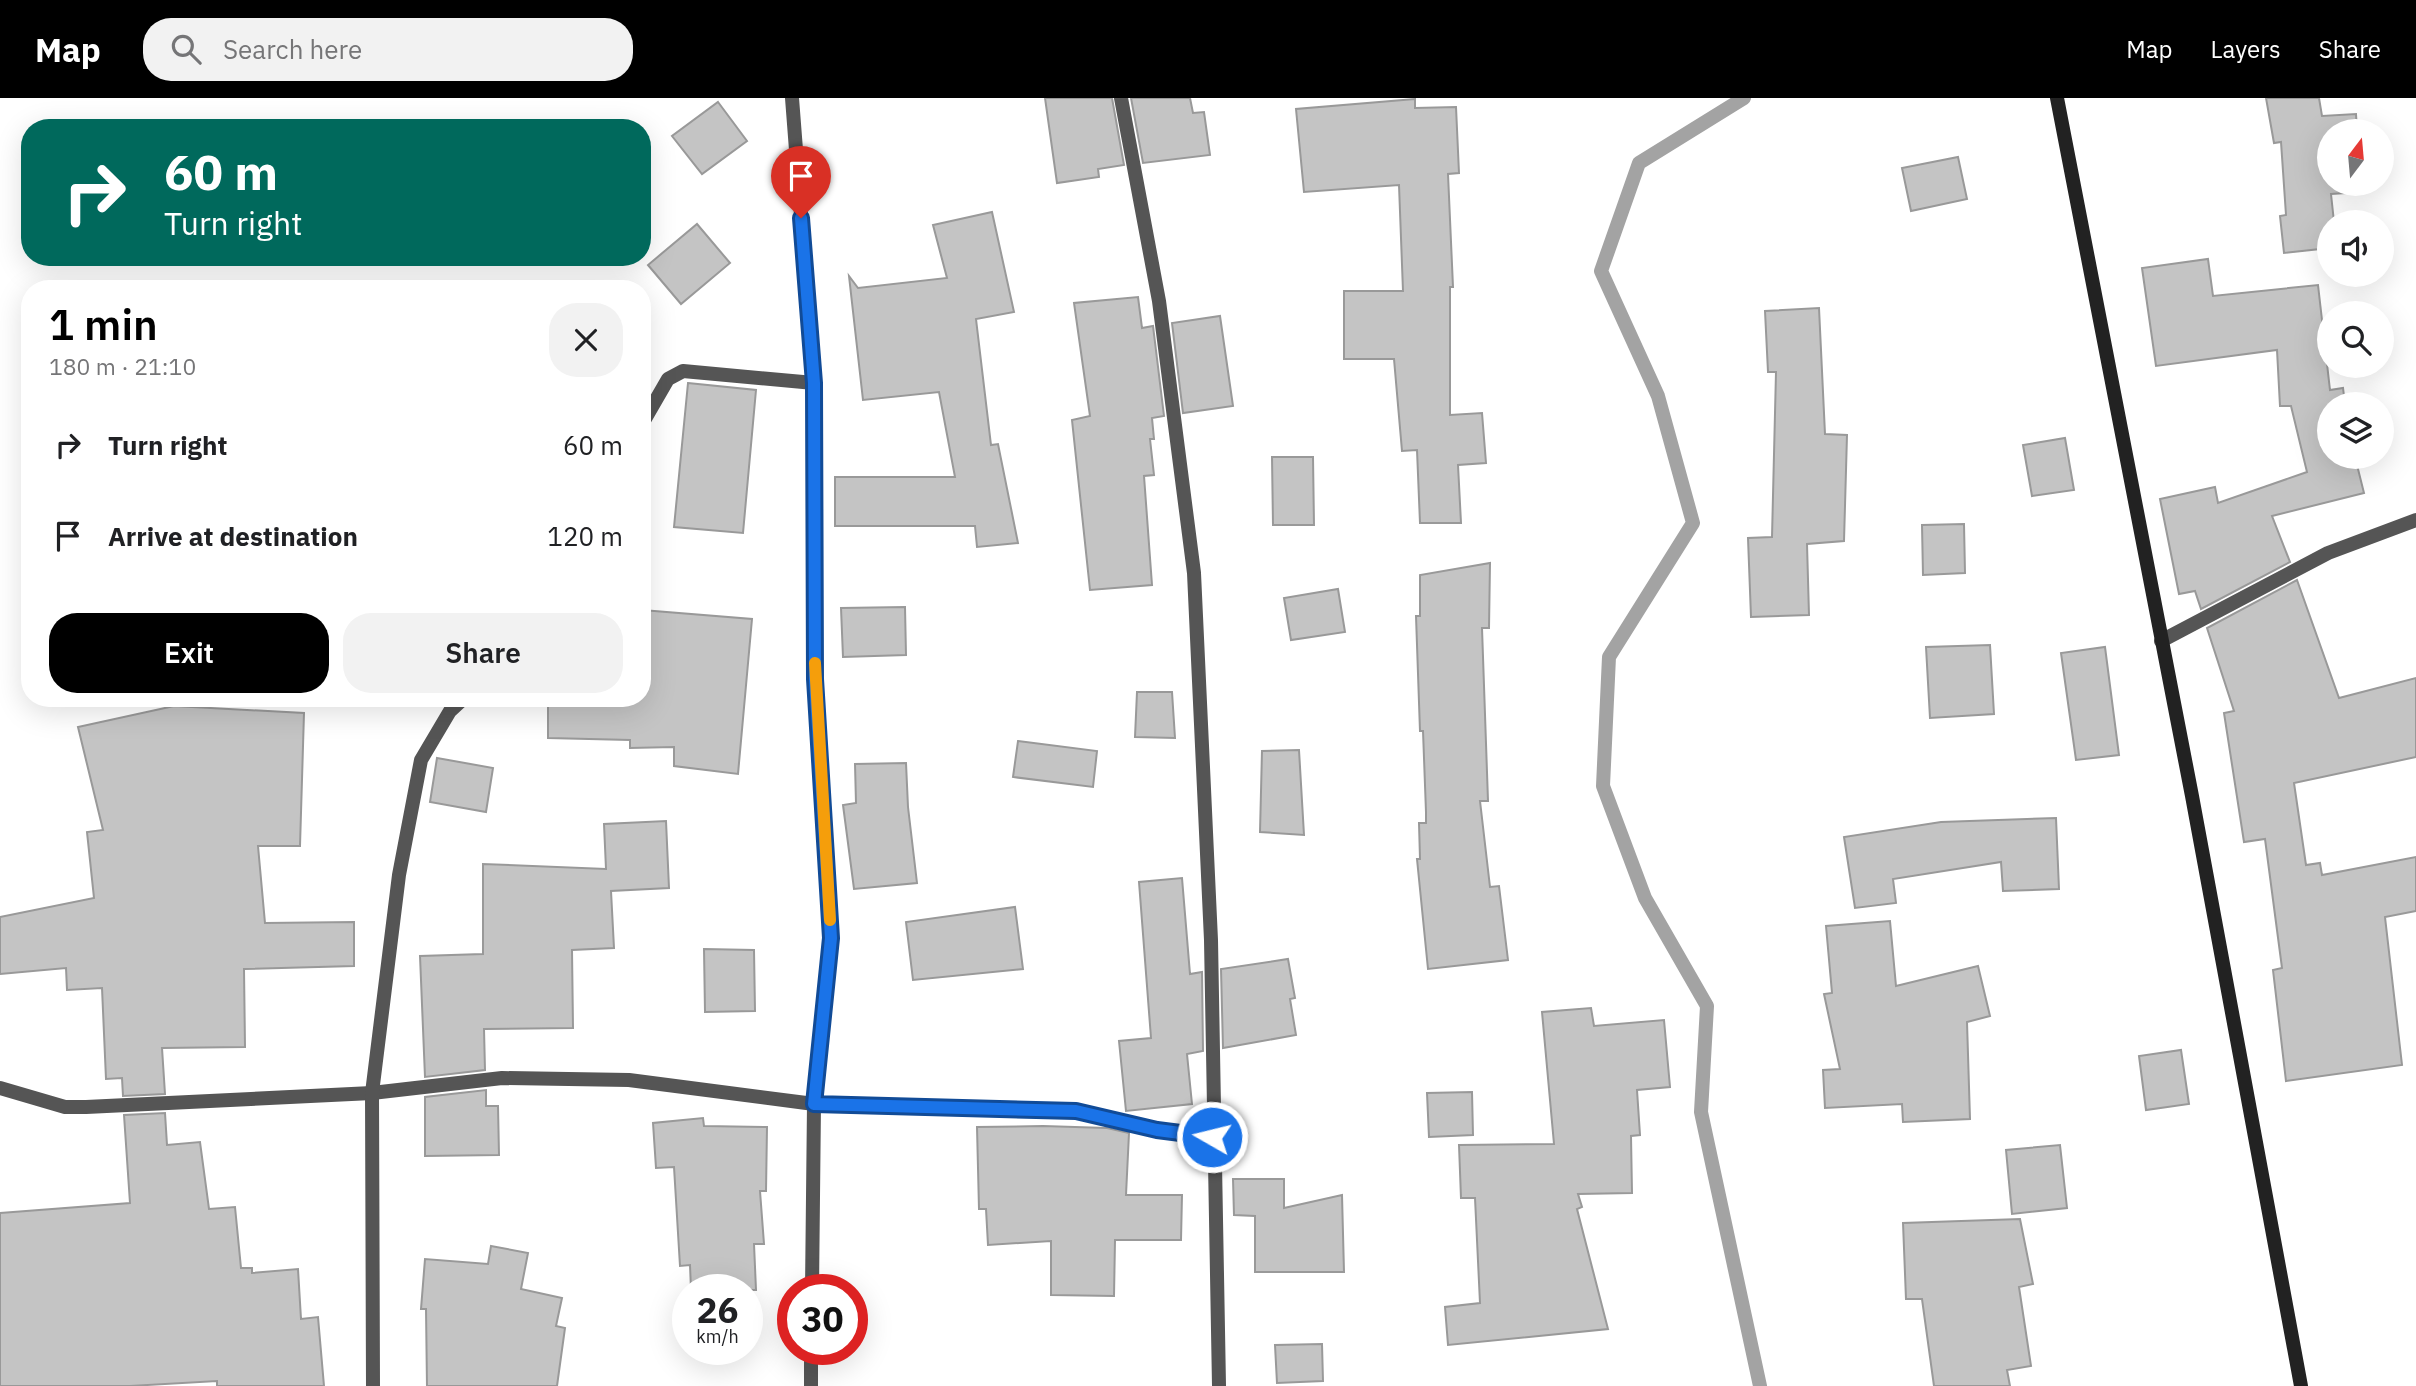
<!DOCTYPE html>
<meta charset="utf-8">
<style>
:root{--surface:#fff;--page:#f2f2f2;--text:#202124;--muted:#757577;--accent:#000}
body{margin:0;font-family:"IBM Plex Sans",sans-serif;background:var(--page);color:var(--text);height:100vh;display:flex;flex-direction:column;font-size:26px;white-space:nowrap}
*{box-sizing:border-box;margin:0}
p{font-size:23px;color:var(--muted)}
.icon{flex:none;width:38px;height:38px;fill:none;stroke:currentColor;stroke-width:2;stroke-linecap:round;stroke-linejoin:round}
.map{position:relative;flex:1;overflow:hidden}
.panel{position:absolute;left:21px;top:182px;width:630px;height:427px;display:flex;flex-direction:column;background:var(--surface);border-radius:28px;box-shadow:0 7px 28px #0002}
.panel>*{flex:none}
.hud{position:absolute;left:21px;top:21px;width:630px;height:147px;border-radius:28px;box-shadow:0 7px 28px #0002;background:#00695c;color:#fff;overflow:hidden}
.needle{width:46px;rotate:16deg}
.controls{position:absolute;left:2317px;top:21px;display:grid;gap:14px}
.controls a{display:grid;place-items:center;width:77px;height:77px;border-radius:50%;background:var(--surface);box-shadow:0 7px 28px #0002;font-size:35px}
.speed{position:absolute;left:672px;top:1176px;display:flex;gap:14px;font-size:35px;font-weight:700;text-align:center}
.speed>*{display:grid;place-content:center;width:91px;height:91px;border-radius:50%;background:var(--surface);box-shadow:0 7px 28px #0002;line-height:1}
.speed small{font-size:18px;font-weight:400}
.speed .limit{border:10px solid #d22;background:#fff;color:#111}
.pin{position:absolute;display:grid;place-items:center;width:60px;height:60px;color:#fff;margin:-72px -30px;border-radius:50% 50% 50% 0;rotate:-45deg;box-shadow:0 0 7px #0007}
.pin .icon{rotate:45deg}
.me{position:absolute;width:77px;margin:-38px;rotate:278deg;stroke-linejoin:round;filter:drop-shadow(0 0 5px #0008)}
.turn{display:flex;align-items:center;gap:24px;height:147px;padding:0 28px;font-size:32px}
.turn .icon{width:91px;height:91px;stroke-width:2.5}
.turn b{display:block;font-size:49px;line-height:60px}
.round{display:grid;place-items:center;flex:none;width:74px;height:74px;border-radius:28px;background:var(--page)}
.overview{display:flex;align-items:center;justify-content:space-between;height:119px;padding:0 28px}
h1{font-size:42px;font-weight:600;line-height:52px;color:var(--accent)}
.cta{display:flex;gap:14px;margin-top:auto;padding:14px 28px}
.cta a{flex:1;height:80px;border-radius:28px;background:var(--accent);color:#fff;font-size:28px;font-weight:600;line-height:80px;text-align:center}
.cta a+a{background:var(--page);color:var(--text)}
ul{padding:0;list-style:none}
li{display:flex;align-items:center;gap:21px;height:91px;padding:0 28px}
li div{flex:1}
li b{display:block;font-size:26px}
li em{font-style:normal}
header{display:flex;align-items:center;gap:42px;box-sizing:border-box;height:98px;padding:0 35px;background:var(--accent);color:#fff}
header strong{font-size:33px}
nav{display:flex;gap:38px;margin-inline-start:auto;font-size:24px}
.search{width:490px;height:63px;background:var(--page);display:flex;align-items:center;gap:18px;box-sizing:border-box;padding:0 24px;border-radius:28px;color:var(--muted);font-size:26px}
.map>svg:first-child{display:block}
</style>
<header>
<strong>Map</strong>
<div class="search"><svg class="icon" aria-label="search" viewBox="0 0 24 24"><circle cx="10" cy="10" r="6"/><path d="M15 15l6 6"/></svg>Search here</div>
<nav><a>Map</a><a>Layers</a><a>Share</a></nav>
</header>
<div class="map">
<svg width="2416" height="1288" viewBox="0 0 2416 1288">
<rect width="100%" height="100%" fill="#fff"/>
<g fill="none" stroke-linecap="round" stroke-linejoin="round">
<path stroke="#a3a3a3" stroke-width="14" d="M1744 0 1639 65 1601 173 1658 298 1693 425 1609 559 1603 688 1645 800 1707 908 1701 1014 1760 1288"/>
</g>
<g fill="#c4c4c4" stroke="#999" stroke-width="2">
<path d="M1045 0H1112L1124 67 1098 71 1099 79 1057 85Z"/>
<path d="M1131 0H1190L1193 15 1204 14 1210 57 1143 65Z"/>
<path d="M2266 0H2319L2322 18 2356 16 2357 33H2329V86H2360L2361 94 2331 96 2334 124H2329V150L2284 155 2280 118 2286 117 2281 44 2274 45Z"/>
<path d="M1415 1V10L1456 9 1459 75 1448 76 1453 189H1450V317L1482 315 1486 365 1458 367 1461 425H1420L1417 352 1402 353 1394 261H1344V193H1403L1399 87 1304 94 1296 11Z"/>
<path d="M718 4 747 43 702 76 672 38Z"/>
<path d="M1958 59 1967 101 1911 113 1902 70Z"/>
<path d="M992 114 1014 214 976 221 991 347 998 346 1018 445 977 449 975 428H835V379H955L939 294 863 302 849 178 858 190 947 180 933 127Z"/>
<path d="M697 126 730 165 681 206 648 167Z"/>
<path d="M2208 161 2213 198 2318 187 2330 292 2343 290 2345 306H2329V359H2355L2364 395 2272 418 2290 464 2201 511 2195 493 2179 496 2160 401 2215 389 2218 405 2307 374 2291 308H2280L2277 252 2156 268 2142 170Z"/>
<path d="M1138 199 1142 230 1153 228 1164 318 1152 320 1154 341H1150L1154 377 1144 378 1152 487 1090 492 1072 322 1090 318 1074 205Z"/>
<path d="M1819 210 1825 336 1847 337 1844 443 1807 446 1809 517 1751 519 1748 440 1772 439 1776 274H1768L1765 213Z"/>
<path d="M1220 218 1233 308 1183 315 1172 225Z"/>
<path d="M688 285 756 292 743 435 674 429Z"/>
<path d="M2065 340 2074 392 2032 398 2023 347Z"/>
<path d="M1272 359H1313L1314 427H1273Z"/>
<path d="M1964 426 1965 475 1923 477 1922 427Z"/>
<path d="M1490 465 1489 530H1482L1488 703H1480L1490 789 1499 788 1508 862 1428 871 1417 761H1420L1419 725H1426V714L1423 633H1420L1416 518H1420V477Z"/>
<path d="M2297 482 2339 600 2416 580V659L2294 685 2306 767 2320 765 2322 777 2416 759V813L2385 819 2402 967 2286 983 2273 872 2282 870 2265 741 2244 744 2224 615 2234 613 2207 530Z"/>
<path d="M1338 491 1345 534 1291 542 1284 500Z"/>
<path d="M905 509 906 557 843 559 841 510Z"/>
<path d="M642 512 752 521 738 676 674 668V649L630 650V642L548 640V600H642Z"/>
<path d="M1990 547 1994 616 1930 620 1926 549Z"/>
<path d="M2105 549 2119 657 2076 662 2061 555Z"/>
<path d="M1137 594H1172L1175 640 1135 639Z"/>
<path d="M174 608 304 615 300 748H258L265 825 354 824V868L244 871 245 949 162 950 165 996 123 998 122 980 106 981 102 890 67 892 66 870 0 876V819L94 800 87 734 103 732 78 629Z"/>
<path d="M1018 643 1097 653 1093 689 1013 679Z"/>
<path d="M1299 652 1304 737 1260 734 1262 653Z"/>
<path d="M437 660 493 670 486 714 430 704Z"/>
<path d="M906 665 908 709 917 785 854 791 843 707 856 705 855 666Z"/>
<path d="M2056 720 2059 791 2003 793 2001 764 1893 781 1896 805 1855 810 1844 739 1941 724Z"/>
<path d="M666 723 669 790 611 793 614 850 572 852 573 930 484 931 485 972 425 979 420 858 483 856V766L606 771 604 726Z"/>
<path d="M1182 780 1190 876 1202 874 1203 953 1187 956 1192 1006 1126 1013 1119 943 1151 940 1139 784Z"/>
<path d="M1015 809 1023 871 913 882 906 824Z"/>
<path d="M1890 823 1896 888 1978 868 1990 918 1967 924 1970 1021 1903 1024 1902 1006 1825 1010 1823 972 1840 971 1824 896 1832 895 1826 828Z"/>
<path d="M704 851 754 852 755 913 705 914Z"/>
<path d="M1288 861 1295 900 1290 901 1296 937 1223 950 1221 871Z"/>
<path d="M1591 910 1594 928 1664 922 1670 989 1637 992 1640 1037 1631 1038 1632 1095 1578 1096 1582 1109 1577 1111 1608 1231 1448 1247 1445 1209 1480 1205 1475 1100H1461L1459 1047 1554 1046 1542 914Z"/>
<path d="M2181 952 2189 1006 2146 1012 2139 958Z"/>
<path d="M486 992V1008H498L499 1057 425 1058V999Z"/>
<path d="M1472 994 1473 1037 1429 1039 1427 995Z"/>
<path d="M165 1015 167 1047 200 1044 209 1111 235 1109 241 1170H252V1175L298 1171 301 1221 318 1219 324 1288H217V1283L130 1288H0V1115L130 1105 124 1017Z"/>
<path d="M703 1020 704 1028 767 1029 766 1093H760L764 1146H754L756 1192H691L690 1167 680 1168 674 1069 656 1070 653 1025Z"/>
<path d="M1043 1028 1107 1030 1129 1035 1126 1097H1182L1181 1142H1115L1114 1198 1051 1197V1143L988 1147 986 1111H979L977 1029Z"/>
<path d="M2060 1047 2067 1110 2012 1116 2006 1052Z"/>
<path d="M1233 1081H1284V1110L1342 1097 1344 1174H1255V1118L1234 1117Z"/>
<path d="M2020 1121 2033 1186 2019 1189 2031 1268 2007 1272 2010 1288H1934L1922 1201H1906L1903 1125Z"/>
<path d="M491 1148 528 1155 521 1191 562 1200 556 1228 565 1230 557 1288H427L426 1211H421L425 1161 488 1166Z"/>
<path d="M1322 1246 1323 1283 1277 1285 1275 1247Z"/>
</g>
<g fill="none" stroke-linecap="round" stroke-linejoin="round">
<g stroke="#555" stroke-width="14">
<path d="M792 0 814 285 815 581 831 840 814 1006 812 1192"/>
<path d="M1121 0 1159 203 1194 475 1211 842 1219 1288"/>
<path d="M642 326 668 281 683 273 814 285"/>
<path d="M2161 543 2328 455 2416 422"/>
<path d="M0 990 65 1009H86L372 995 502 980 629 982 814 1006 1076 1013 1157 1032 1212 1039"/>
<path d="M373 1288 372 995 399 777 421 662 450 613 464 600"/>
<path d="M811 1288V1251"/>
</g>
<path stroke="#222" stroke-width="14" d="M2057 0 2192 698 2301 1288"/>
</g>
<g fill="none" stroke-linecap="round" stroke-linejoin="round">
<defs>
<path id="route" d="M801 120 814 285 815 581 831 840 814 1006 1076 1013 1157 1032 1212 1039"/>
</defs>
<use href="#route" stroke="#114b97" stroke-width="18"/>
<use href="#route" stroke="#1a73e8" stroke-width="12"/>
<path stroke="#f59e0b" stroke-width="12" d="M815 565 830 822"/>
</g>
</svg>
<div class="controls">
<a><svg class="needle" viewBox="-14 -14 28 28"><path d="M0-13l5 13h-10z" fill="#e53935"/><path d="M0 13l5-13h-10z" fill="#757577"/></svg></a>
<a><svg class="icon" aria-label="sound" viewBox="0 0 24 24"><path d="M4 9h4l5-4v14l-5-4H4zM17 9q2 3 0 6"/></svg></a>
<a><svg class="icon" aria-label="search" viewBox="0 0 24 24"><circle cx="10" cy="10" r="6"/><path d="M15 15l6 6"/></svg></a>
<a><svg class="icon" aria-label="layers" viewBox="0 0 24 24"><path d="M12 4l9 5-9 5-9-5zM3 14l9 5 9-5"/></svg></a>
</div>
<div class="speed"><div>26<small>km/h</small></div><div class="limit">30</div></div>
<div class="pin" style="left:801px;top:120px;background:#d93025"><svg class="icon" aria-label="arrive" viewBox="0 0 24 24"><path d="M6 21V4h12l-3 4 3 4H6"/></svg></div>
<svg class="me" style="left:1212px;top:1039px" viewBox="-20 -20 40 40"><circle r="17" fill="#1a73e8" stroke="#fff" stroke-width="3"/><path d="M0-11L8 9 0 5-8 9z" fill="#fff"/></svg>
<div class="hud">
<div class="turn"><svg class="icon" aria-label="right" viewBox="0 0 24 24"><path d="M7 20v-9h11M14 6l5 5-5 5"/></svg><div><b>60 m</b>Turn right</div></div>
</div>
<section class="panel">
<div class="overview"><div><h1>1 min</h1><p>180 m · 21:10</p></div><a class="round"><svg class="icon" aria-label="close" viewBox="0 0 24 24"><path d="M6 6l12 12M18 6L6 18"/></svg></a></div>
<ul>
<li><svg class="icon" aria-label="right" viewBox="0 0 24 24"><path d="M7 20v-9h11M14 6l5 5-5 5"/></svg><div><b>Turn right</b></div><em>60 m</em></li>
<li><svg class="icon" aria-label="arrive" viewBox="0 0 24 24"><path d="M6 21V4h12l-3 4 3 4H6"/></svg><div><b>Arrive at destination</b></div><em>120 m</em></li>
</ul>
<div class="cta"><a>Exit</a><a>Share</a></div>
</section>
</div>
